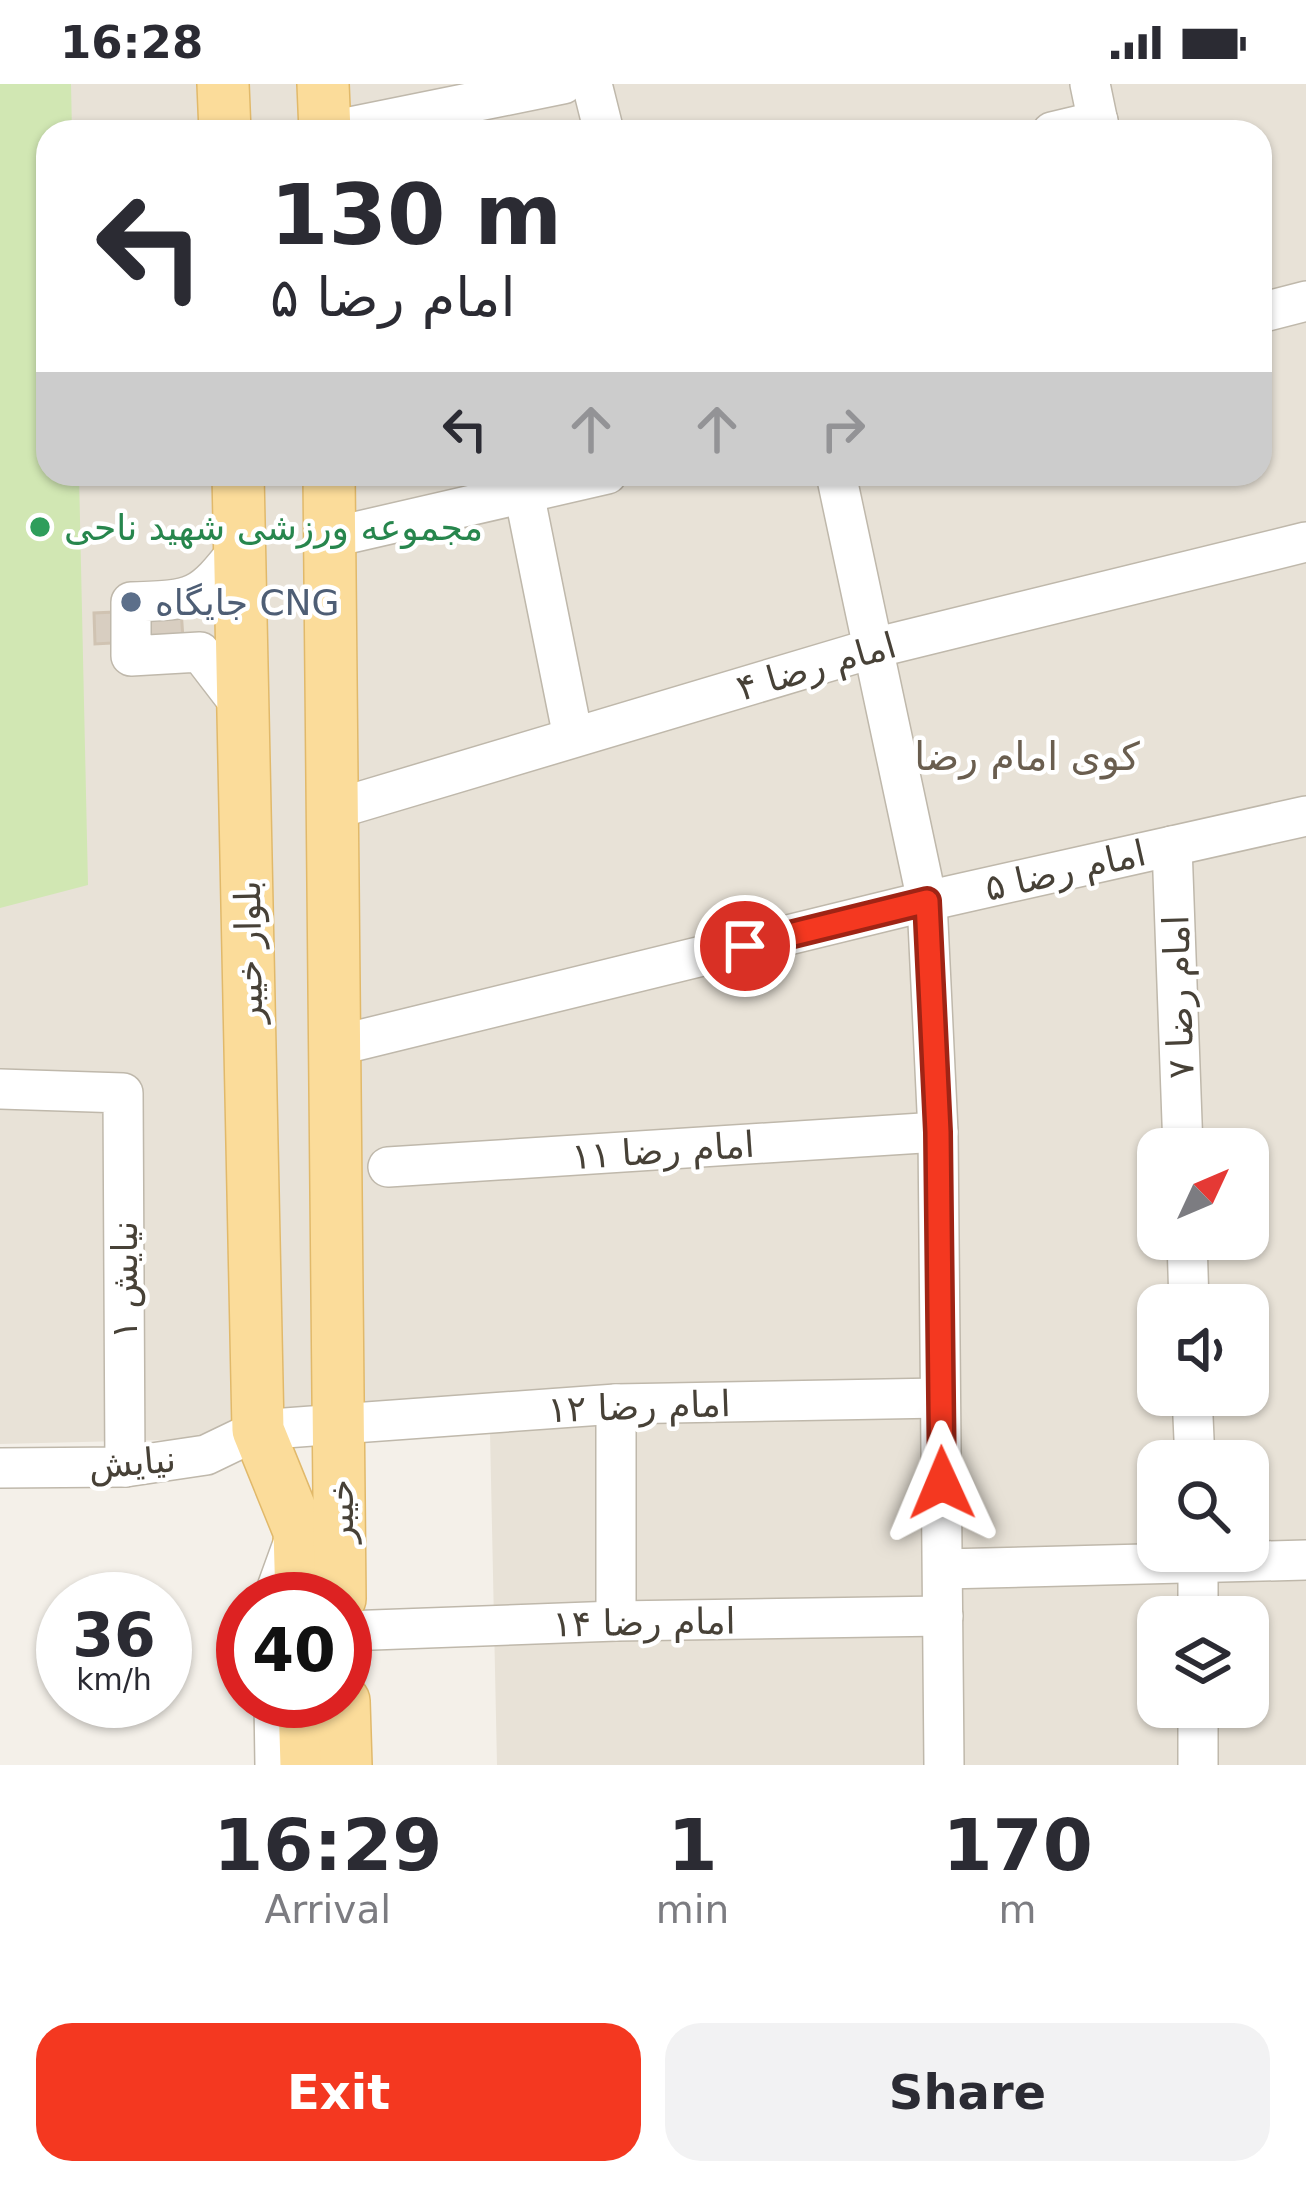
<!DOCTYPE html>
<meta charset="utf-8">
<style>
:root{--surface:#fff;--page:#f2f2f3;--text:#2b2b33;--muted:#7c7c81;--accent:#f43820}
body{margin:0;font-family:"DejaVu Sans",Vazirmatn,sans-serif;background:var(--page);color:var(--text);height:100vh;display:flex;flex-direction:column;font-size:45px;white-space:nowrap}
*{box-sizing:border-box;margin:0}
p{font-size:39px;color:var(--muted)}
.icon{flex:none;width:66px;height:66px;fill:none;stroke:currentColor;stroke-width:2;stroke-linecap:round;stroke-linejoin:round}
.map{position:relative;height:1681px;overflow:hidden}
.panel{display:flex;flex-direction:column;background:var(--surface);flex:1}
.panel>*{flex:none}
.banner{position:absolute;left:36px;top:36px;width:1236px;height:366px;border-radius:36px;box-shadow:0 3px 9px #0004;background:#fff;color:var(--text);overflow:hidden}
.needle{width:78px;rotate:46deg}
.controls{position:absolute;left:1137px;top:1044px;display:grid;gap:24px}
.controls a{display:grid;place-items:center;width:132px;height:132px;border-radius:24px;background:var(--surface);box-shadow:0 3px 9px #0004;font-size:60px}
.speed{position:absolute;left:36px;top:1488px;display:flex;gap:24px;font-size:60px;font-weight:700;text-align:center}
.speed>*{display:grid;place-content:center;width:156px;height:156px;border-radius:50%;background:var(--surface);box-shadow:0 3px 9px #0004;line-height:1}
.speed small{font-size:30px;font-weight:400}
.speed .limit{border:18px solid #d22;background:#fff;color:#111}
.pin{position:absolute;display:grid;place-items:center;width:102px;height:102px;color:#fff;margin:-51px;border:6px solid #fff;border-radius:50%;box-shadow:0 3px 12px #0007}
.me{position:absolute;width:132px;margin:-66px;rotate:359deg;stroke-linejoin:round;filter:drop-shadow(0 0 9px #0008)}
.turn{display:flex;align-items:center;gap:42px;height:252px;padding:0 36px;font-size:54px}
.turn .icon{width:156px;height:156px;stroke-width:2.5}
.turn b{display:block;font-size:84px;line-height:102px}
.lanes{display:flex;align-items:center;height:114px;padding:0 36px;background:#0003;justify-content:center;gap:60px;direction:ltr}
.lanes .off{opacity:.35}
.eta{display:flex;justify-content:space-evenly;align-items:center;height:204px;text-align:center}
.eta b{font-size:72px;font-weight:800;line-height:84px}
.cta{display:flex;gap:24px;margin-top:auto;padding:24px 36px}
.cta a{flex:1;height:138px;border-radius:36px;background:var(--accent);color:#fff;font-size:48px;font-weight:800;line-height:138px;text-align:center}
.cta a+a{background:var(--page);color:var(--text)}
.status{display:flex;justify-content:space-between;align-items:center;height:84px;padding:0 60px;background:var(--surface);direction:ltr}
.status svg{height:33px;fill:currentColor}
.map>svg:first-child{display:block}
</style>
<div class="status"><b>16:28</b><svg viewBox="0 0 49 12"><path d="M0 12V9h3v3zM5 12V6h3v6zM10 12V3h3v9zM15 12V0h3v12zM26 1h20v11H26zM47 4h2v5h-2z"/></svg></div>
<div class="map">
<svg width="1306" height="1681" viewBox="0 0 1306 1681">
<rect width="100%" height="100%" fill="#f4f0e9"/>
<path fill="#e8e2d7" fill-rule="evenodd" d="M0 0H1306V1681H497L490 1348 0 1360ZM48 48H1260V390H48ZM1158 1065H1248V1155H1158ZM1158 1221H1248V1311H1158ZM1158 1377H1248V1467H1158ZM1158 1533H1248V1623H1158Z"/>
<path fill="#d1e7b3" d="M0 0H71L72 48H48V390H79L88 801 0 824Z"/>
<path fill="#d8cec1" stroke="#d0c3b2" stroke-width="3" d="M181 525 183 555 95 560 94 529Z"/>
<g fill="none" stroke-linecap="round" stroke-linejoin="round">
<defs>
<g id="minor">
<path d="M592 0 604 48"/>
<path d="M1090 0 1100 48"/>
<path d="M325 48 563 0"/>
<path d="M1052 48 1098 37"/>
<path d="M1260 229 1306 217"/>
<path d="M836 390 927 817 938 1048 944 1681"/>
<path d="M524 409 573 653"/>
<path d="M329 454 607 390"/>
<path d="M240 464C200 516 195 516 131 518V572L200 568 243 624"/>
<path d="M332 726 874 564 1306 458"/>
<path d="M1172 762 1183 1065"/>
<path d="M335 962 927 817 1306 732"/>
<path d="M0 1005 123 1009 125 1383"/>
<path d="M388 1083 938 1048"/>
<path d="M1187 1155 1189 1221"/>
<path d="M1192 1311 1195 1377"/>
<path d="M616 1320V1537"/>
<path d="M0 1384 125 1383 206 1371 258 1346 339 1340 616 1320 940 1314"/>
<path d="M1198 1467V1533"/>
<path d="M943 1485 1306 1476"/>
<path d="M273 1515 294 1457"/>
<path d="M345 1547 616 1537 943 1532"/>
<path d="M274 1617 275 1681"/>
<path d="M1198 1681V1623"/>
</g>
<g id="major">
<path d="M223 0 225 48"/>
<path d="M323 0 325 48"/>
<path d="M238 390 258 1346 299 1447 301 1515"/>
<path d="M329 390 340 1515"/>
<path d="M304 1617 306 1681"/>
<path d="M344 1617 346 1681"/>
</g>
</defs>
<use href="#minor" stroke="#bfb8ab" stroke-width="42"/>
<use href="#major" stroke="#e1b96a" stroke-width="54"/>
<use href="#minor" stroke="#fff" stroke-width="39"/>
<use href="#major" stroke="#fbdc9a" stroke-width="51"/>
</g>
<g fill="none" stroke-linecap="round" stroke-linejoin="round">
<defs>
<path id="route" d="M745 862 927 817 938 1048 942 1399"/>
</defs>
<use href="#route" stroke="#9f2415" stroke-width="30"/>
<use href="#route" stroke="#f43820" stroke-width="21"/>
</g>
<circle fill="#2e9e5b" stroke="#fff" stroke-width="4.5" cx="40" cy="443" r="12"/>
<circle fill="#5c6f8a" stroke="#fff" stroke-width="4.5" cx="131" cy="518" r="12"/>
<g text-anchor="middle" stroke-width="9" stroke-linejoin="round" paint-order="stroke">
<g font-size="36" fill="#27864d" stroke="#fff" text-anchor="start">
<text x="64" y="456">مجموعه ورزشی شهید ناحی</text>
</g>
<g font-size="36" fill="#4e5e75" stroke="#fff" text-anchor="start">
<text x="155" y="531">جایگاه CNG</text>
</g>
<g font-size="36" fill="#474137" stroke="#fff">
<text transform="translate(816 582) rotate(-16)" y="13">امام رضا ۴</text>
<text transform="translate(1065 786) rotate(-13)" y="13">امام رضا ۵</text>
<text transform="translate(248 868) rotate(-91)" y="13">بلوار خیبر</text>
<text transform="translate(1178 913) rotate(-92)" y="13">امام رضا ۷</text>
<text transform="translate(663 1066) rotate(-4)" y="13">امام رضا ۱۱</text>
<text transform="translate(124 1196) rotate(-90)" y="13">نیایش ۱</text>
<text transform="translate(639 1322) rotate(-2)" y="13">امام رضا ۱۲</text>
<text transform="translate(132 1378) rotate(-5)" y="13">نیایش</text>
<text transform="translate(340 1427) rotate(-90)" y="13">خیبر</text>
<text transform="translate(644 1538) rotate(-1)" y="13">امام رضا ۱۴</text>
</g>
<g font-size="39" fill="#6a5e4f" stroke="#fff">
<text x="1027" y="686">کوی امام رضا</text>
</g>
</g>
</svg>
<div class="controls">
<a><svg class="needle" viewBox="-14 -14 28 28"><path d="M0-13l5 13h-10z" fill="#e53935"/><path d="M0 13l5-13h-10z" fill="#7c7c81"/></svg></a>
<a><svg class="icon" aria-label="sound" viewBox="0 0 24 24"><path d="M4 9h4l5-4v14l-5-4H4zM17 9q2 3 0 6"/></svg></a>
<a><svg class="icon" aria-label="search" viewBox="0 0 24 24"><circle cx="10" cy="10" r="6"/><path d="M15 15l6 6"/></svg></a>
<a><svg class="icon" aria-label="layers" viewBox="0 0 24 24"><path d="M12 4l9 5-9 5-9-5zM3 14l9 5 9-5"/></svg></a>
</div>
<div class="speed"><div>36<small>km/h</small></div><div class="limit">40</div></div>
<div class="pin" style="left:745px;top:862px;background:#d93025"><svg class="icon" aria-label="arrive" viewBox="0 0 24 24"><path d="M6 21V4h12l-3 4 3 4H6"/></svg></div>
<svg class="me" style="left:942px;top:1399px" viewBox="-20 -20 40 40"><path d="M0-17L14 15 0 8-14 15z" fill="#f43820" stroke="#fff" stroke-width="4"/></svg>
<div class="banner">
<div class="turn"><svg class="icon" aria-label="left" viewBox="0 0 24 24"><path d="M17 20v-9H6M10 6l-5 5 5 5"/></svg><div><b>130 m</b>امام رضا ۵</div></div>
<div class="lanes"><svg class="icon" aria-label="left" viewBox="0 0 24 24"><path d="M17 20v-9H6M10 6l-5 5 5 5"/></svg><svg class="icon off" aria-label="ahead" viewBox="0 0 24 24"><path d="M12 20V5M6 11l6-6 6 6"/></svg><svg class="icon off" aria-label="ahead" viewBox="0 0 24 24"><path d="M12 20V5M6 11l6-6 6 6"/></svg><svg class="icon off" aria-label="right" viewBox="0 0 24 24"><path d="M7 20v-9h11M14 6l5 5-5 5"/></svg></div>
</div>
</div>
<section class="panel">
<div class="eta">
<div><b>16:29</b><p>Arrival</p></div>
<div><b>1</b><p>min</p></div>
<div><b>170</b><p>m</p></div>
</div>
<div class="cta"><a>Exit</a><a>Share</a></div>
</section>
